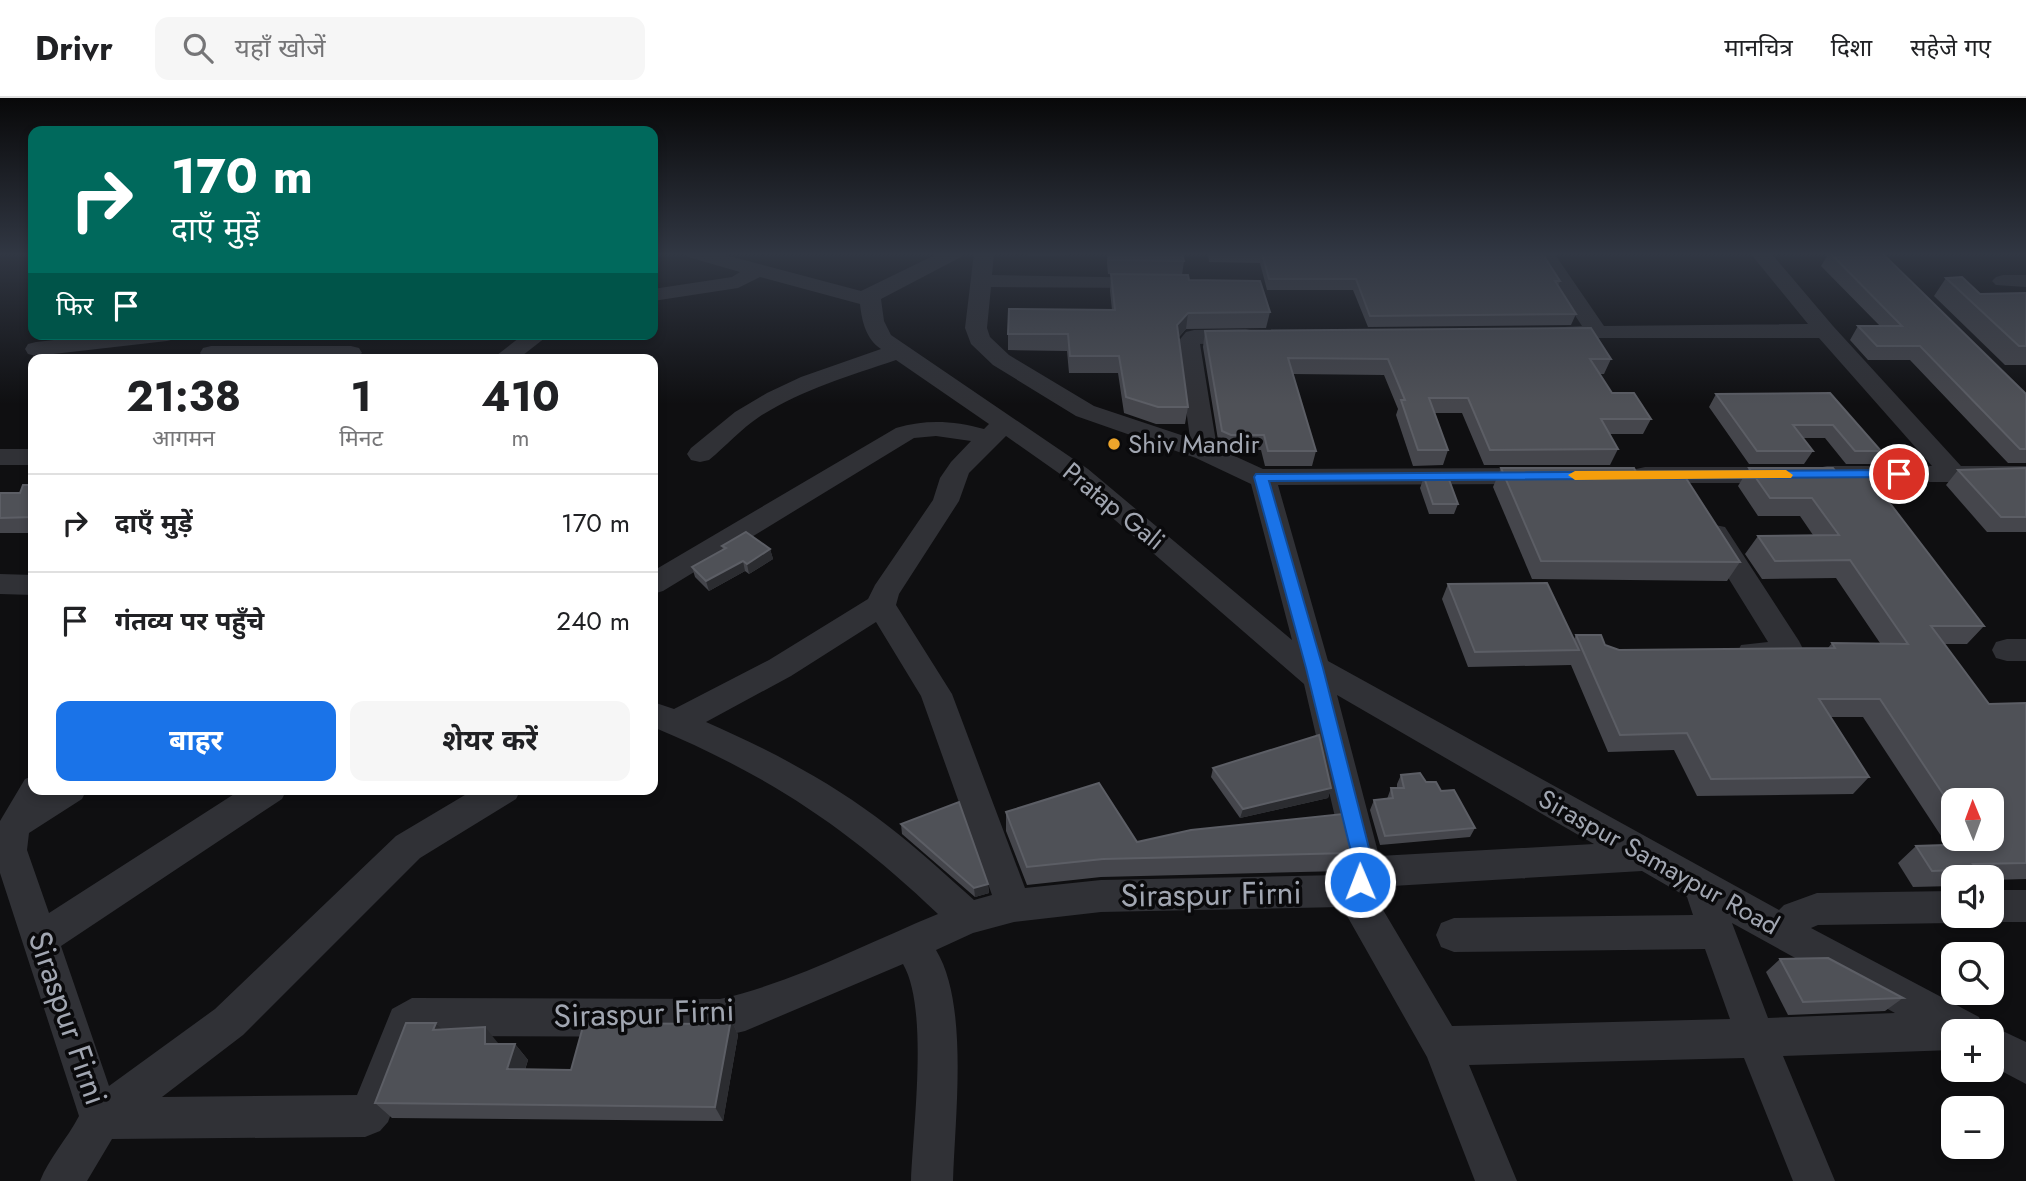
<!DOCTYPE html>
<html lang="hi">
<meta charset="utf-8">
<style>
:root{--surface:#fff;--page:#f6f6f6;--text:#202124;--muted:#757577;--line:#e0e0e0;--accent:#1a73e8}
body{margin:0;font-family:Jost,"Noto Sans Devanagari",sans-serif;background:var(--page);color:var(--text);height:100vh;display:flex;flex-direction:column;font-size:26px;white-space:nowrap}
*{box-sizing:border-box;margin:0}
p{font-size:23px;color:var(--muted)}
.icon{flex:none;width:38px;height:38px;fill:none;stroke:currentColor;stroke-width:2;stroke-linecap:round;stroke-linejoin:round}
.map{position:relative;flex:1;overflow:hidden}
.details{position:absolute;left:28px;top:256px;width:630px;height:441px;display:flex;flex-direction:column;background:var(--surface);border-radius:14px;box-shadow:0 4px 10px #0003}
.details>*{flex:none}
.top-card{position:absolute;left:28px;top:28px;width:630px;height:214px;border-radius:14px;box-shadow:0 4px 10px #0003;background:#00695c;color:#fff;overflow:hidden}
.needle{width:46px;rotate:359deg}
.fabs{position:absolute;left:1941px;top:690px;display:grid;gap:14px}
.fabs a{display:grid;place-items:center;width:63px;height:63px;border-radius:14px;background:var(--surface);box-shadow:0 4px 10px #0003;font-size:35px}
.pin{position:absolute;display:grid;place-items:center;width:60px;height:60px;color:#fff;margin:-30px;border:4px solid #fff;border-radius:50%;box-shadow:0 2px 7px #0007}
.me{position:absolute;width:77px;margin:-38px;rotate:359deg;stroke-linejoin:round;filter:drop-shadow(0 0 5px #0008)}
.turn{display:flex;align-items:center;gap:24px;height:147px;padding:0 28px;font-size:32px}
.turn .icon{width:91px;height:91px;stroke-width:2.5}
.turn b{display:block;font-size:49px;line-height:60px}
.then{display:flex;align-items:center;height:66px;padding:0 28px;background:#0003;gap:14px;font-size:26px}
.eta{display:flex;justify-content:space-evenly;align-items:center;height:119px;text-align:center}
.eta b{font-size:42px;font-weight:700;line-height:49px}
.primary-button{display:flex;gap:14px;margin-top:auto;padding:14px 28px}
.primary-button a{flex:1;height:80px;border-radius:14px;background:var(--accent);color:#fff;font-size:28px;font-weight:700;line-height:80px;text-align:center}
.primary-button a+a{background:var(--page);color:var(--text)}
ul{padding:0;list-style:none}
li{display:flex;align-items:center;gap:21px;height:98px;padding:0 28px;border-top:2px solid var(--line)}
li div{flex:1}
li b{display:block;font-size:26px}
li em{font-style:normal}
header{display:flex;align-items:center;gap:42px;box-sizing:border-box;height:98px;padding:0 35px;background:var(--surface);border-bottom:2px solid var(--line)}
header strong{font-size:33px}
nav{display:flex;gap:38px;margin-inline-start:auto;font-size:24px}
.search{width:490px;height:63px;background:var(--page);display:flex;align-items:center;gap:18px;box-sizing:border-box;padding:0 24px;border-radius:14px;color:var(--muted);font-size:26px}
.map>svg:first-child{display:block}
</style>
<header>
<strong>Drivr</strong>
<div class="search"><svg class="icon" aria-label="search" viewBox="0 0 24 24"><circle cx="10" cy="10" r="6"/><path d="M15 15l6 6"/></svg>यहाँ खोजें</div>
<nav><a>मानचित्र</a><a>दिशा</a><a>सहेजे गए</a></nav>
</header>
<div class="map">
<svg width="2026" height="1083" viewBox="0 0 2026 1083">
<rect width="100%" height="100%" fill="#0f0f11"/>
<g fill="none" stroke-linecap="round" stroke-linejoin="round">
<g fill="#303136" fill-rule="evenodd">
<path d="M685 155H718L861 193 939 155H964L961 159 881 201 884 223 891 237 1088 371 1292 542 1251 386 1196 360 1076 318 993 267 971 246 965 230 974 155H994L992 177 1159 180 1163 184 1159 188 1152 190 991 189 987 230 990 239 1009 257 1094 308 1190 340 1177 245 1186 234 1194 232 1246 231 1254 233 1257 238 1254 243 1200 246 1217 350 1263 371 1539 370 1548 372 1552 378 1548 384 1539 386 1278 387 1328 563 1779 812 1784 807 1817 795 1953 793V817H1967L1966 821 1953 825 1818 827 1811 830 1979 919 1984 931 1992 928 2026 944V986L1992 968V933H1953V952L1783 958 1835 1083H1793L1744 960 1469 967 1517 1083H1475L1427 959 1342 809 1101 814 1014 824 973 835 936 852C969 906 955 1018 953 1083H911C913 1028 929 911 903 866L745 933 720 939 420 938 388 1024 380 1033 365 1039 112 1041 87 1083H40C49 1060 67 1041 79 1018L0 775V723L25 681 33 678V691H87L82 701 29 735 27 752 49 815 242 691H287L282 701 61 848 109 988 215 911 396 738 475 691H521L516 701 420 760 243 937 162 999 357 997 392 911 412 900 720 901C795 884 867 845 938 816 848 730 768 677 653 629V604L674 611 769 562 868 501 875 487 933 402 940 380 951 364 971 343 936 338 914 340 663 493 653 496V473L896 330C927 321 954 323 984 331L989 326 896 262C849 278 801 292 759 319 741 331 726 348 709 362L700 364 691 362 687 356 691 350 735 314 767 295 801 279 881 251C866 241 862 224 860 206L760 179 738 190 653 203V191L732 179 740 174 688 159ZM1006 338 1070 383 1304 586 1345 762 1344 775 1339 777 1101 782 1025 790 952 596 896 507 899 496 959 403 969 375ZM876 524 921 598 992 797 974 802C946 777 918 751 888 728 833 685 770 652 706 624L791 578ZM1337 597 1594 746 1379 758ZM1642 773 1687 799 1693 817 1454 820 1441 825 1436 837 1441 849 1454 854 1705 851 1730 921 1452 928 1373 795 1376 789ZM1732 825 1895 915 1768 920Z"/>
<path d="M1534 155H1554L1604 228 1808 226 1750 155H1771L1833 228 1961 368H2026V384H1827L1818 382 1814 376 1818 370 1827 368H1932L1819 240H1547L1544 235 1547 230 1582 228Z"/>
<path d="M2003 177H2026V189L1996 187 1992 183 1996 179Z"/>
<path d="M106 236H178L175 241 167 243 36 258 28 256 25 251 28 246 36 244Z"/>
<path d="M524 236H550L518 261H492Z"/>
<path d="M211 248H351L359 250 362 255 355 261 203 260 200 255 203 250Z"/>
<rect x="0" y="351" width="33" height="16"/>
<path d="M1645 369H1784L1793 371 1797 377 1793 383 1784 385H1645L1636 383 1632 377 1636 371Z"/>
<path d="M1715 427 1725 429 1799 543 1803 551C1792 572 1761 569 1741 563L1737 555 1741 547 1768 544 1701 436 1705 429Z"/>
<path d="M0 476 33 477V497L0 496Z"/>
<path d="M2007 541H2026V563H2007L1996 560 1992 552 1996 544Z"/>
<path d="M1992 792H2026V824H1992L1979 820 1978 817H1992Z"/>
</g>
</g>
<g fill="#45464c" fill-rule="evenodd">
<path d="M1028 155H1067V157L1028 158Z"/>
<path d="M1107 155H1182L1184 163 1182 177 1189 182 1270 214 1266 230 1186 231 1179 239 1188 309 1185 326H1156L1124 315 1118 275H1069L1067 253 1008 252V236L1112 212 1110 193 1111 176 1136 177 1108 176 1107 165Z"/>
<path d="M1208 155H1542L1560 183 1558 188 1576 216 1571 227 1368 229 1353 192H1267L1260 165 1209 164Z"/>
<path d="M1829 155H1882L2026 296V365H2008L1910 262H1868L1850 242 1858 228H1880L1821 168Z"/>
<path d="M1946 180 1980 196 2026 195V267H2005L1934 198Z"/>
<path d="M1205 233 1611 261 1604 276H1600L1612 295 1651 321 1643 336H1609L1618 351 1610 367H1484L1462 315H1435L1448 352 1443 367 1413 368 1396 317 1398 311 1384 277 1292 276 1316 353 1312 368H1265L1261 352H1228L1219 348 1203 249Z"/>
<path d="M1830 295 1881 353 1872 366H1846L1825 340H1803L1813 353 1804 366H1749L1709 309 1716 296Z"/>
<path d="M1501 370 1636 374 1740 464 1727 483 1532 481 1493 389Z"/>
<path d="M1749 370H1833L1984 528 1967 546H1944L1989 606 2026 605V781L1992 782V779H1953V788L1913 789 1898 765 1916 748 1947 747 1863 619H1831L1869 679 1853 696 1697 698 1674 652 1608 654 1571 567 1468 569 1442 501 1448 486 1574 541 1576 537 1619 552 1828 550 1832 545H1880L1836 480 1762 481 1745 456 1758 438 1813 437 1800 418H1758L1738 388ZM1953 702 1992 740H1953Z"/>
<path d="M2026 370V434H1987L1946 387 1958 372Z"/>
<path d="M1424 379 1458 406 1454 416H1429L1420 390Z"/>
<path d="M33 387V435H0V395H20Z"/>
<path d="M722 448 770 451 773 461 749 476 745 473 709 493 695 479 692 469 723 452Z"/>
<path d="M1213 670 1331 690 1328 700 1240 720 1211 679Z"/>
<path d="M1401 677 1426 684 1441 693 1475 730 1470 739 1380 747 1370 712 1374 702 1387 701 1391 690H1397V686Z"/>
<path d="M1006 714 1137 744 1349 755 1342 773 1101 779 1027 787 1006 733Z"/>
<path d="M901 726 988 786 989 795 975 799 902 736Z"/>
<path d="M1780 861 1903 900 1885 913 1788 917 1766 874Z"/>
<path d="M731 921 738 937 723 1023 392 1020 375 1005 436 925 442 932 498 945V946H515L528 962 525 972H571L712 926Z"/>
</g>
<g fill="#2b2c30">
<path d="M1188 215 1186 231 1175 243 1177 227Z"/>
<path d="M770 451 773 461 749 476 747 466Z"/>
<path d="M743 463 745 473 709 493 706 483Z"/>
<path d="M1331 690 1328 700 1240 720 1243 711Z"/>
<path d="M988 786 989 795 975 799 974 790Z"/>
<path d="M731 921 738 937 723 1023 715 1009Z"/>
<path d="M436 925 451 941 433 932Z"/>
<path d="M485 929 498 945 499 961 485 946Z"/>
<path d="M515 946 528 962 520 986 507 971Z"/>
</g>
<g fill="#4f5157" stroke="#5c5e65" stroke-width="2">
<path d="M1108 155H1182L1184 163 1109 162Z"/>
<path d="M1262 155H1542L1560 183H1555L1576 216 1370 218 1356 181H1269Z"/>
<path d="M1830 155H1882L2026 296V351H2020L1920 248H1877L1858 228H1902Z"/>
<path d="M1111 176 1188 177 1189 182 1260 183 1270 214 1188 215 1177 227 1188 309H1158L1126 299 1119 258H1070L1068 236H1008L1009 211 1115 212Z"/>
<path d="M1962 179 1980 196 2026 195V248H2019L1946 180Z"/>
<path d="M1591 230 1611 261H1590L1612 295H1634L1651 321H1601L1618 351 1490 352 1468 300H1429L1448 352H1418L1401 302H1405L1388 261 1288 260 1316 353H1268L1264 337H1231L1222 333 1205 233Z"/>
<path d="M1830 295 1881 353H1855L1833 327H1793L1813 353H1757L1716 296Z"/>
<path d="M1501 370H1634L1636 374H1682L1740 464 1541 463Z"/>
<path d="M1749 370H1833L1836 374H1866L1984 528H1931L1989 606 2026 605V765L1973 766 1977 771 1932 773 1916 748 1977 746 1973 740H1992V702H1953V711L1880 601H1819L1869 679 1711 681 1687 635 1620 637 1576 537H1601L1605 547 1619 552 1835 550 1832 545 1908 546 1850 462 1775 463 1758 438 1839 437 1812 400H1770Z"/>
<path d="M2026 370V419H2001L1958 372Z"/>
<path d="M1424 379H1448L1458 406H1433Z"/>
<path d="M23 387H33V419L0 420V395H20Z"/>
<path d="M746 434 770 451 747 466 743 463 706 483 692 469 726 450 722 448Z"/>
<path d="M1547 485 1579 552 1475 554 1448 486Z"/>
<path d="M1319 637 1331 690 1243 711 1213 670Z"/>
<path d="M1420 675 1426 684H1436L1441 693 1454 692 1475 730 1385 738 1374 702 1393 700 1391 690H1404L1401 677Z"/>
<path d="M1099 685 1137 744 1191 732 1343 716 1350 744 1349 755 1103 761 1027 769 1006 714Z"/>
<path d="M959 704 988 786 974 790 901 726Z"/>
<path d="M1828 860 1903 900 1803 904 1780 861Z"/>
<path d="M731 921 715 1009 375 1005 406 925H436L433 932 485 929V946H515L507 971 571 972 584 925 712 926Z"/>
</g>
<linearGradient id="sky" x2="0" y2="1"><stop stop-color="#080809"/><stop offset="0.51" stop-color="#313743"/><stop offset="1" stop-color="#313743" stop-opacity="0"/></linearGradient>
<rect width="2026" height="306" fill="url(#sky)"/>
<path fill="#1a73e8" stroke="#114b97" stroke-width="2" d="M1899 372 1903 373V379L1269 383 1323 570 1372 762 1373 774 1367 790 1360 793 1354 790 1351 784 1354 774 1353 762 1306 570 1254 379 1256 376Z"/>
<path fill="#f59e0b" d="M1786 372 1793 377 1791 380 1575 382 1568 377 1575 373Z"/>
<circle fill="#eda52b" stroke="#0a0a0c" stroke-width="2.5" cx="1114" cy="346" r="7"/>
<g text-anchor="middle" stroke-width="7" stroke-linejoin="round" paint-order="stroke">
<g font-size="26" fill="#a1a6b1" stroke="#0a0a0c" text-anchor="start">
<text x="1128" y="355">Shiv Mandir</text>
</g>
<g font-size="26" fill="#a1a6b1" stroke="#0a0a0c">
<text transform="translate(1114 408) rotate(39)" y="9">Pratap Gali</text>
<text transform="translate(1659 764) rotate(29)" y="9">Siraspur Samaypur Road</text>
</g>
<g font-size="32" fill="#a1a6b1" stroke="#0a0a0c">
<text transform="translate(1211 796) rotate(-1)" y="11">Siraspur Firni</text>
<text transform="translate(644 915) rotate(-2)" y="11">Siraspur Firni</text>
<text transform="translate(68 920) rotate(71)" y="11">Siraspur Firni</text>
</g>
</g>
</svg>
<div class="fabs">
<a><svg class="needle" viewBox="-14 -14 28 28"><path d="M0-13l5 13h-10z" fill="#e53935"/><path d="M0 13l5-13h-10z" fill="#757577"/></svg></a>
<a><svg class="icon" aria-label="sound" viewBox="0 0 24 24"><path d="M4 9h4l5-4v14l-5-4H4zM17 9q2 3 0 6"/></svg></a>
<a><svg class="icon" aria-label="search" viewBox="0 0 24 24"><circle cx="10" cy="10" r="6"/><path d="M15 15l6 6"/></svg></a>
<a>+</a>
<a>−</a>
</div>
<div class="pin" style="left:1899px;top:376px;background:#d93025"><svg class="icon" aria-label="arrive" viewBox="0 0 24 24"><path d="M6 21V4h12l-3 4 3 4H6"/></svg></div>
<svg class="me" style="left:1360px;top:784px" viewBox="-20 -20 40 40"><circle r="17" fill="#1a73e8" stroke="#fff" stroke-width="3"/><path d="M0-11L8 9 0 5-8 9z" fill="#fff"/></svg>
<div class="top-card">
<div class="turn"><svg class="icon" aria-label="right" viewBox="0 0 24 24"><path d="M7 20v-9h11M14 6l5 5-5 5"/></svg><div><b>170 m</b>दाएँ मुड़ें</div></div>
<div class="then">फिर<svg class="icon" aria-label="arrive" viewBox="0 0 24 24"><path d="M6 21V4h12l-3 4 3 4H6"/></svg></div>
</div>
<section class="details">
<div class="eta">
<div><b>21:38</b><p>आगमन</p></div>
<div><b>1</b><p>मिनट</p></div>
<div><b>410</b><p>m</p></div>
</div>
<ul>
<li><svg class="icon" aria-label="right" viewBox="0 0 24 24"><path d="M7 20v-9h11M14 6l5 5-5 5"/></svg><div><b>दाएँ मुड़ें</b></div><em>170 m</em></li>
<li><svg class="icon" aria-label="arrive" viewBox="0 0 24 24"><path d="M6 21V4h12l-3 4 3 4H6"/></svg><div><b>गंतव्य पर पहुँचे</b></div><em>240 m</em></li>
</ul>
<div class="primary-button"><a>बाहर</a><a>शेयर करें</a></div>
</section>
</div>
